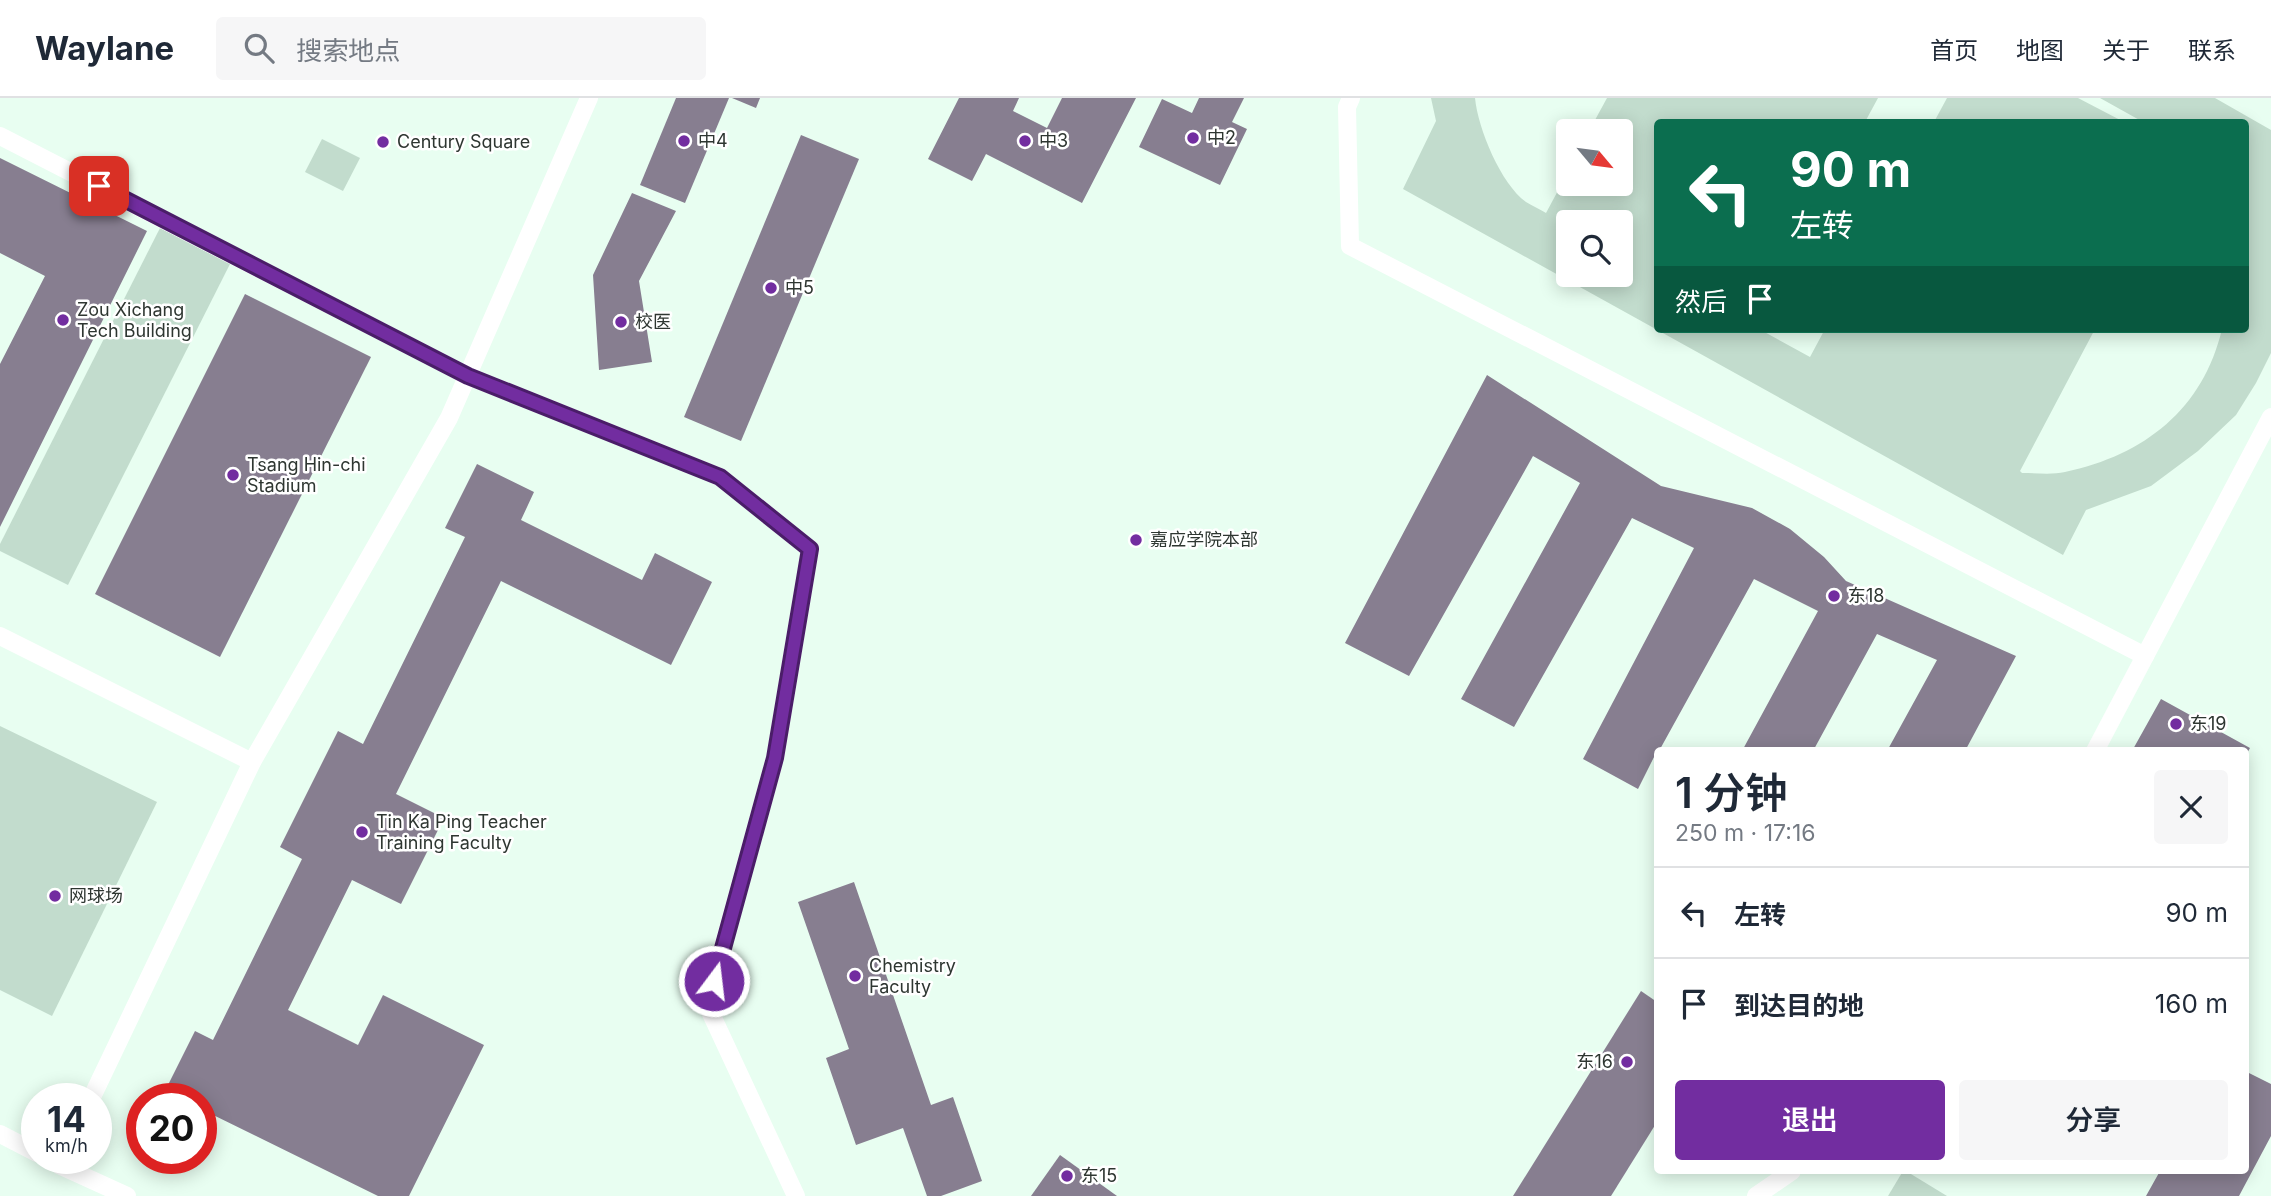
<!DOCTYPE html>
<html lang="zh">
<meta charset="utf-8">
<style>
:root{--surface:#fff;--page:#f6f6f7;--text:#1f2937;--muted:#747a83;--line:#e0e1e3;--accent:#722da0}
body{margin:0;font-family:Inter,"Noto Sans SC",sans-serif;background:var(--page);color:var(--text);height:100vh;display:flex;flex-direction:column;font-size:26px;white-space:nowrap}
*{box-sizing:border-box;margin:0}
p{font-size:23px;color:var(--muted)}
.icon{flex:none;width:38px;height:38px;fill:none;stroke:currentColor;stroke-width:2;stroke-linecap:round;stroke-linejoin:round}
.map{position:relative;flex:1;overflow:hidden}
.side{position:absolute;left:1654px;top:649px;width:595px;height:427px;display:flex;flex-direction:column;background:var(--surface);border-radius:7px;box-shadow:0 4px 18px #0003}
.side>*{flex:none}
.banner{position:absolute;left:1654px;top:21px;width:595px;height:214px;border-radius:7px;box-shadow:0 4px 18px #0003;background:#0b6e4f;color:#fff;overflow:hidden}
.needle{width:46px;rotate:119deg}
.buttons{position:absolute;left:1556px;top:21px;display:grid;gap:14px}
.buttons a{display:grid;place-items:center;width:77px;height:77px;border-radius:7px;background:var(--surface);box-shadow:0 4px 18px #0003;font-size:35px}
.speed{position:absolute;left:21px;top:985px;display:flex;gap:14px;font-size:35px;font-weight:700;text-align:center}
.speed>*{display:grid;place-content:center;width:91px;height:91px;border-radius:50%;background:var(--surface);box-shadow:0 4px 18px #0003;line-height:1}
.speed small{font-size:18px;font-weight:400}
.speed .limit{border:10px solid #d22;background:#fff;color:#111}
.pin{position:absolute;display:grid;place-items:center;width:60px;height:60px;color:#fff;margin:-30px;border-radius:14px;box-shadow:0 4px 10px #0006}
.me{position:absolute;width:77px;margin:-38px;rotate:15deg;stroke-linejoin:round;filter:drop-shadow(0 0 5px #0008)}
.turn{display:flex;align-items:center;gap:24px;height:147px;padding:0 21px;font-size:32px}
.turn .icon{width:91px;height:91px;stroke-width:2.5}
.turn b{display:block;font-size:49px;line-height:60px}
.then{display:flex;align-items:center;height:66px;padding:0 21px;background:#0003;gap:14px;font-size:26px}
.round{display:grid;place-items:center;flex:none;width:74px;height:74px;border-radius:7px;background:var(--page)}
.headline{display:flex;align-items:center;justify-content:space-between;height:119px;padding:0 21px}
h1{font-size:42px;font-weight:600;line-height:52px}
.button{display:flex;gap:14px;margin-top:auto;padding:14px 21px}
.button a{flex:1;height:80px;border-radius:7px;background:var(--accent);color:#fff;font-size:28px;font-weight:600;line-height:80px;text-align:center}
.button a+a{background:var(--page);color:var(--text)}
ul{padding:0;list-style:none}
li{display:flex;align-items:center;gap:21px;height:91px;padding:0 21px;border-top:2px solid var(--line)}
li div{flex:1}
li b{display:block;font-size:26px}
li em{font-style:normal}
header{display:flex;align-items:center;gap:42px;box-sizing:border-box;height:98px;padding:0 35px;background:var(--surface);border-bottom:2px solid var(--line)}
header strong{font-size:33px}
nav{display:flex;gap:38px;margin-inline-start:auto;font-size:24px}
.search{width:490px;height:63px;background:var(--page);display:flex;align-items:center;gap:18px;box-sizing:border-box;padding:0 24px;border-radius:7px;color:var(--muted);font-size:26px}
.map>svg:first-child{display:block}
</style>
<header>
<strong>Waylane</strong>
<div class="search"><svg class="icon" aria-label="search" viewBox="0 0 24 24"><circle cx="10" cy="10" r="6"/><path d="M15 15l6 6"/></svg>搜索地点</div>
<nav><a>首页</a><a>地图</a><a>关于</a><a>联系</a></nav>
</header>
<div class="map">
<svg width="2271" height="1098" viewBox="0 0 2271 1098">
<rect width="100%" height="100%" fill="#e8fef1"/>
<g fill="#c2dccd" fill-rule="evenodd">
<path d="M1431 0H1475C1478 31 1501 86 1526 104 1532 108 1540 111 1546 115L1568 74V86H1620V33H1589L1607 0H1878L1865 24H1657V231H1759L1810 259 1825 231H2095L2020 373 2022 375C2036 375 2052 377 2065 374 2145 357 2203 311 2222 231H2245V24H2143L2100 0H2215L2271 32V255L2256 285 2236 317 2198 353 2151 388 2086 412 2063 457 1403 91 1436 23ZM1568 124H1620V177H1568Z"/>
<path d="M1947 0H2078L2124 24H1934Z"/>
<path d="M322 41 360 60 343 93 305 74Z"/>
<path d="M160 130 230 166 68 487 0 453V446Z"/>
<path d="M0 628 157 704 52 918 0 892Z"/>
<path d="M1903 1073H1906L1947 1098H1888Z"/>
</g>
<g fill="#877e90">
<path d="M676 0H729L685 105 640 87Z"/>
<path d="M732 0H760L756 10Z"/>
<path d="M959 0H1019L1013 13 1047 30 1062 0H1136L1082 105 986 56 972 83 928 61Z"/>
<path d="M1199 0H1244L1232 24 1247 31 1220 87 1139 49 1162 1 1192 15Z"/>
<path d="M801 37 859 61 741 343 684 319Z"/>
<path d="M0 60 147 133 0 429V266L45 178 0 155Z"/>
<path d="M632 95 676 113 639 183 652 264 599 272 593 177Z"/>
<path d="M245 196 371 259 220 559 95 496Z"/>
<path d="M1487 277 1661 388 1752 410 1790 431 1824 459 1846 483 2016 558 1965 653H1887L1937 562 1877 536 1813 653H1742L1818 513 1754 481 1659 653H1657L1638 691 1583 661 1694 450 1632 420 1514 629 1461 601 1580 385 1533 358 1409 578 1345 545Z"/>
<path d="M477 366 534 394 521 422 642 482 655 455 712 484 671 567 501 483 396 696 444 720 401 806 352 782 288 912 358 947 383 897 484 947 409 1098H378L201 1011V1001H182L165 993 195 933 213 942 302 761 280 749 338 633 363 646 465 439 445 430Z"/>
<path d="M2161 601 2250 650 2245 659V653H2132Z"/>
<path d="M854 784 931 1007 953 999 982 1083 941 1098H927L903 1030 856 1047 826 960 849 951 798 804Z"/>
<path d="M1641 893 1657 904V1024L1611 1098H1513Z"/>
<path d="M2245 973 2271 986V1038L2239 1098H2146L2160 1073H2245Z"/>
<path d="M1060 1057 1117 1098H1031Z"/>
</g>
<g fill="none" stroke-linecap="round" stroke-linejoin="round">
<g stroke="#fff" stroke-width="18">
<path d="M1351 0 1347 9 1350 148 2145 558 2271 319"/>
<path d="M0 38 468 278 720 379 810 451 775 660 707 907 796 1098"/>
<path d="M0 538 252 664"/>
<path d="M2095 653 2145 558"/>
<path d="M91 1001 252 664 449 320 589 0"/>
<path d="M0 1036 37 1055"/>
<path d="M59 1067 127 1098"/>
<path d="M1756 1098 1792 1073"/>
</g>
</g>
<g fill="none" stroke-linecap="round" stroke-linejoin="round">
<defs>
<path id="route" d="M99 88 468 278 720 379 810 451 775 660 714 883"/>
</defs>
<use href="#route" stroke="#4a1d68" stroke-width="18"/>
<use href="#route" stroke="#722da0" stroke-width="12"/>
</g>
<g fill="#722da0" stroke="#fff" stroke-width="2.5">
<circle cx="1193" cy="40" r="7"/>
<circle cx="684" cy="43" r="7"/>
<circle cx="1025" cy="43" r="7"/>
<circle cx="383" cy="44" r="7"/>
<circle cx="771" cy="190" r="7"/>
<circle cx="63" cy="222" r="7"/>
<circle cx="621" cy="224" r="7"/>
<circle cx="233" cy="377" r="7"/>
<circle cx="1136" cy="442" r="7"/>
<circle cx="1834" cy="498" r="7"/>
<circle cx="2176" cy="626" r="7"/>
<circle cx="362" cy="734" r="7"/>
<circle cx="55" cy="798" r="7"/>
<circle cx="855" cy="878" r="7"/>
<circle cx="1627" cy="964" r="7"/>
<circle cx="1067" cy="1078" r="7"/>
</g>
<g text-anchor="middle" stroke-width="5" stroke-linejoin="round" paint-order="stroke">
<g font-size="18" fill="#2e3631" stroke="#fff" text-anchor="start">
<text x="1207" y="46">中2</text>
<text x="698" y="49">中4</text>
<text x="1039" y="49">中3</text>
<text x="397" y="50">Century Square</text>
<text x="785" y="196">中5</text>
<text x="77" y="218">Zou Xichang<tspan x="77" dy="21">Tech Building</tspan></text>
<text x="635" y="230">校医</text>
<text x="247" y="373">Tsang Hin-chi<tspan x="247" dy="21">Stadium</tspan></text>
<text x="1150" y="448">嘉应学院本部</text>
<text x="1848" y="504">东18</text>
<text x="2190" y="632">东19</text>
<text x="376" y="730">Tin Ka Ping Teacher<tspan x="376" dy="21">Training Faculty</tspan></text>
<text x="69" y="804">网球场</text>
<text x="869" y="874">Chemistry<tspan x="869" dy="21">Faculty</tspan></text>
<text x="1613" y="970" text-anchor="end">东16</text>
<text x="1081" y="1084">东15</text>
</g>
</g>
</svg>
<div class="buttons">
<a><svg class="needle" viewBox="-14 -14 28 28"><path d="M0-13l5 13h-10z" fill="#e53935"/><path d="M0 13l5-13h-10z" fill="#747a83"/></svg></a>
<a><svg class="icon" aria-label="search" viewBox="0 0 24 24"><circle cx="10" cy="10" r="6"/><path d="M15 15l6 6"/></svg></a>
</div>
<div class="speed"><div>14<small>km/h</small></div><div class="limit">20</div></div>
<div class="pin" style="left:99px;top:88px;background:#d93025"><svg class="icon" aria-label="arrive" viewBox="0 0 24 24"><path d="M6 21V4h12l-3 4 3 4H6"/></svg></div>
<svg class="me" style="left:714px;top:883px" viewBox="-20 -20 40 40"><circle r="17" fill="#722da0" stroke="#fff" stroke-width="3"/><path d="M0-11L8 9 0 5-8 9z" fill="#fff"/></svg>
<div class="banner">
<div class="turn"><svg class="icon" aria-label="left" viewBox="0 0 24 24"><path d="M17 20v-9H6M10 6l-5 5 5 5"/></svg><div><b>90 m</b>左转</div></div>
<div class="then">然后<svg class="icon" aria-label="arrive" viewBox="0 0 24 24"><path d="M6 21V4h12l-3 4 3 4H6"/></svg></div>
</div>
<section class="side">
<div class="headline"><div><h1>1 分钟</h1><p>250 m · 17:16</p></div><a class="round"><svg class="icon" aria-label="close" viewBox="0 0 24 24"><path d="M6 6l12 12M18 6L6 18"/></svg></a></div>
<ul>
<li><svg class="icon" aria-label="left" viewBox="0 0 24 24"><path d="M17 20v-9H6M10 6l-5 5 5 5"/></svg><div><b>左转</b></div><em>90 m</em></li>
<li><svg class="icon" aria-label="arrive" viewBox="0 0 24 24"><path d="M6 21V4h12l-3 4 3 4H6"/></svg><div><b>到达目的地</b></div><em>160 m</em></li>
</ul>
<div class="button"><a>退出</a><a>分享</a></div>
</section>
</div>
